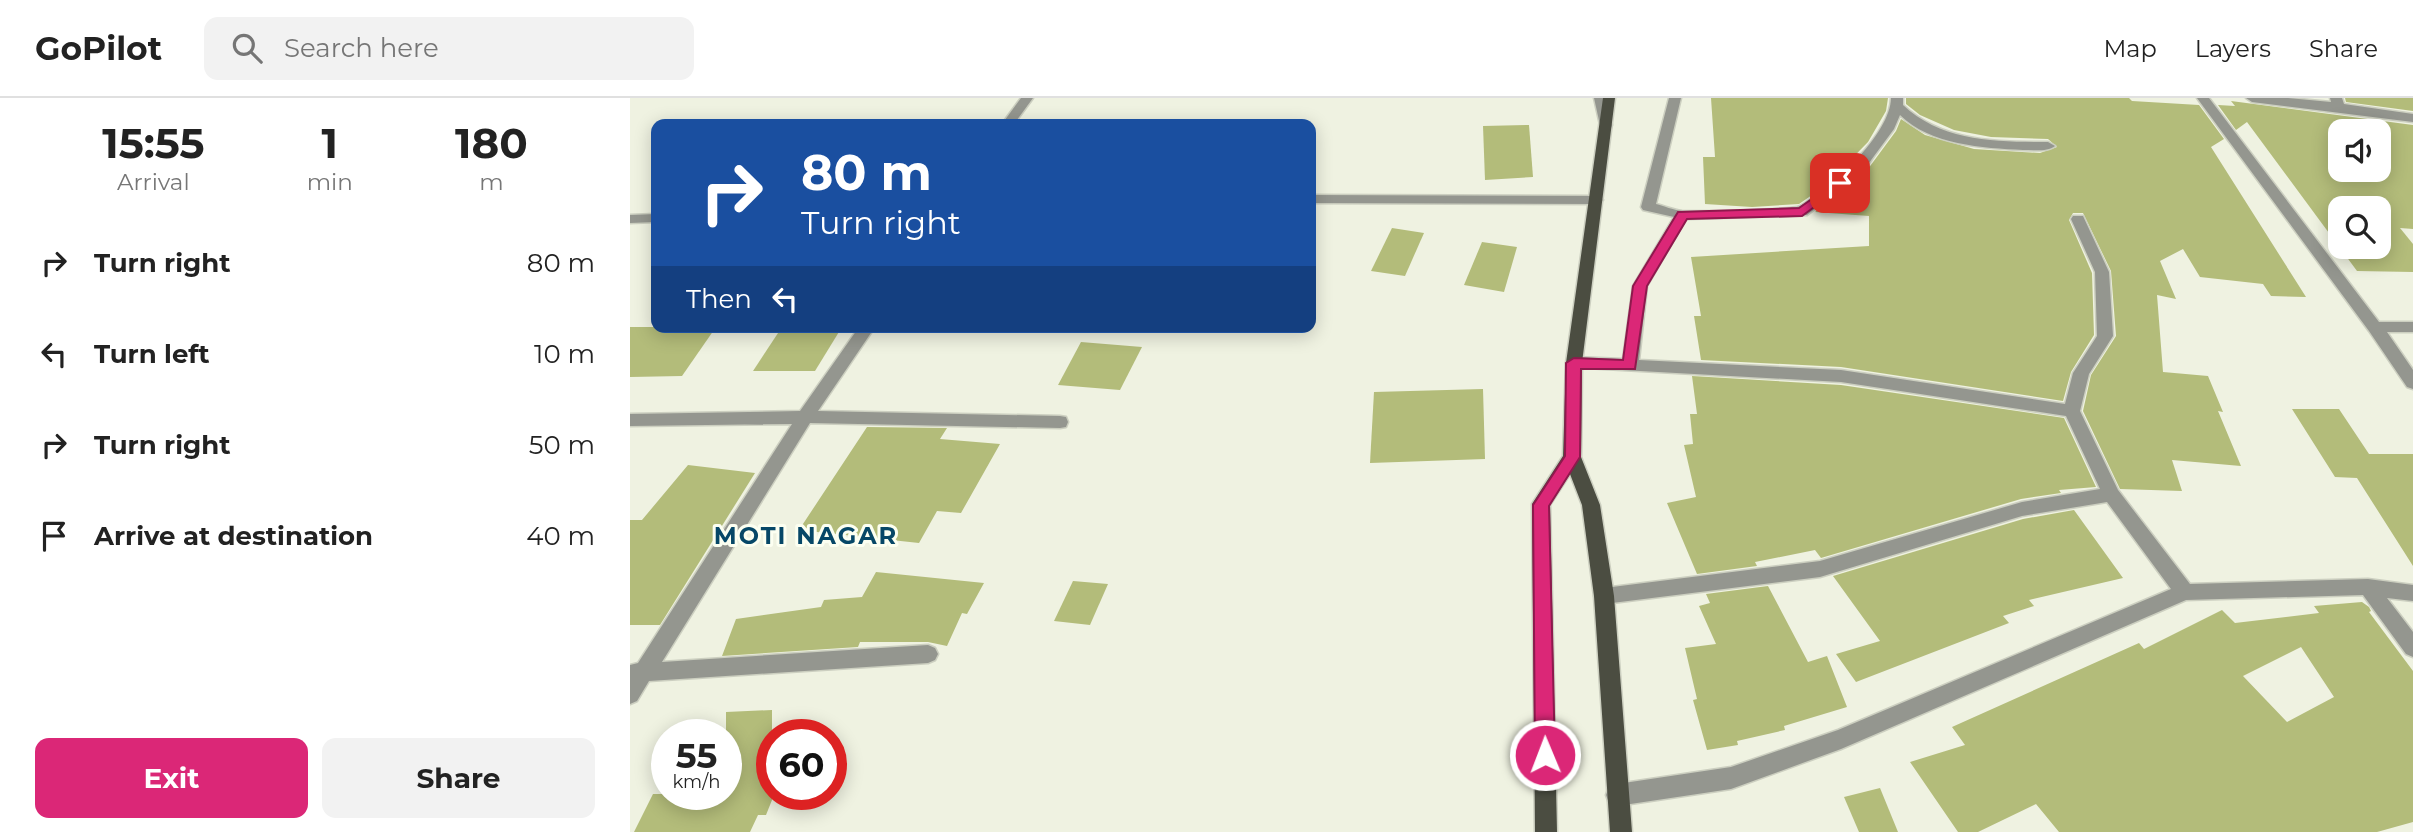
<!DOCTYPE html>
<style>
:root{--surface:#fff;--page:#f2f2f2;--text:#222;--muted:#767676;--line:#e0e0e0;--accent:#db2777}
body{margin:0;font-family:Montserrat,sans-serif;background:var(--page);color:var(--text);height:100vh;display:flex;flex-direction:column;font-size:26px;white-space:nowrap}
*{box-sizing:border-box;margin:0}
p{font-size:23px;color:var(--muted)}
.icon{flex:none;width:38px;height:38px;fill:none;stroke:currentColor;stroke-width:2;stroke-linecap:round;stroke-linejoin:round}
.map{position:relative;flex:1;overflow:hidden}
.panel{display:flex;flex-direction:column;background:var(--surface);width:630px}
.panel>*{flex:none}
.banner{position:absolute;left:21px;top:21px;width:665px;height:214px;border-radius:14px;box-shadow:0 4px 18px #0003;background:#1a4fa0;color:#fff;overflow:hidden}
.tools{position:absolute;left:1698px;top:21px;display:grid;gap:14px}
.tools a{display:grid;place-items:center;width:63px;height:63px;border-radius:14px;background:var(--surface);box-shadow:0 4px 18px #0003;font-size:35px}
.speed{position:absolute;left:21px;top:621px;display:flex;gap:14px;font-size:35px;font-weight:700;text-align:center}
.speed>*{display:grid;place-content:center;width:91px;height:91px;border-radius:50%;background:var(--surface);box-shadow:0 4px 18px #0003;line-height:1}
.speed small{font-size:18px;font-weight:400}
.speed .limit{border:10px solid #d22;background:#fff;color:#111}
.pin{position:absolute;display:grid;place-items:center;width:60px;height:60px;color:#fff;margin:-30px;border-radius:14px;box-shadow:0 4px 10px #0006}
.me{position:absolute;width:77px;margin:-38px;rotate:359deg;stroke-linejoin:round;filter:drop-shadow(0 0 5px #0008)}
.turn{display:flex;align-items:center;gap:24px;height:147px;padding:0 35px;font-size:32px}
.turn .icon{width:91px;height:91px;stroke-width:2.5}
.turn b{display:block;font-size:49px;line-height:60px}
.then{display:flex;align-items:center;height:66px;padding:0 35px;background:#0003;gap:14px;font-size:26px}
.eta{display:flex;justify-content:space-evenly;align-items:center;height:119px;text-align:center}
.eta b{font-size:42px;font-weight:700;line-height:49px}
.button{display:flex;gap:14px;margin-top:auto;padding:14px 35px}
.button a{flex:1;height:80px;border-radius:14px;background:var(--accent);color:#fff;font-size:28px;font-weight:700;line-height:80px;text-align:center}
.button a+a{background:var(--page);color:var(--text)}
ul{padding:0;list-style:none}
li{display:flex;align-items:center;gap:21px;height:91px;padding:0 35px}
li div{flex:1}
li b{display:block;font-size:26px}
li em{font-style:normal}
header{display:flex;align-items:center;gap:42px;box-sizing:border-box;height:98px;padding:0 35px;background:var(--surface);border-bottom:2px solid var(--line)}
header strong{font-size:33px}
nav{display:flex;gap:38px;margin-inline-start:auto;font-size:24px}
.search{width:490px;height:63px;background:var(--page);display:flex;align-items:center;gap:18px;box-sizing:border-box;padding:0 24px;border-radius:14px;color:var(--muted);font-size:26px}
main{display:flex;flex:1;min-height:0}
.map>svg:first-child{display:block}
</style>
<header>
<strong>GoPilot</strong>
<div class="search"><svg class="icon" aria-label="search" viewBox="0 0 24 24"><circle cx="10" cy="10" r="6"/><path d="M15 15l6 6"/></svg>Search here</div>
<nav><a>Map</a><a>Layers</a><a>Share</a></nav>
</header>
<main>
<section class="panel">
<div class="eta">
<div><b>15:55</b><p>Arrival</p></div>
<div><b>1</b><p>min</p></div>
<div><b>180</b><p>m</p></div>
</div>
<ul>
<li><svg class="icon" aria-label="right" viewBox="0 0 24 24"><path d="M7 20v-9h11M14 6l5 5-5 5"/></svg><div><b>Turn right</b></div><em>80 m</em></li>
<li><svg class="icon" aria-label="left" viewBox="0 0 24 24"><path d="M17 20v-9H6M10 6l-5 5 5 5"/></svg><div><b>Turn left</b></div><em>10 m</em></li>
<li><svg class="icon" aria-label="right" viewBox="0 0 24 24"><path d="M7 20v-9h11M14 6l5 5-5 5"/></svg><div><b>Turn right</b></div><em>50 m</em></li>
<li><svg class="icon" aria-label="arrive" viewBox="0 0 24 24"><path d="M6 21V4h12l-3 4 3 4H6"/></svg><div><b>Arrive at destination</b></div><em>40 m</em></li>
</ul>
<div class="button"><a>Exit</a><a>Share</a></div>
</section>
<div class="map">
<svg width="1783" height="734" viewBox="0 0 1783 734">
<rect width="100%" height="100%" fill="#eff2e1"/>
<g fill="#b3bc7a" fill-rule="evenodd">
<path d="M1081 0H1258L1256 13 1238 44 1195 88 1169 106 1122 109 1075 106 1073 59H1085Z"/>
<path d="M1276 0H1499L1502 3 1569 7 1594 41 1581 49 1676 199 1641 198 1633 186 1570 179 1553 151 1530 163 1546 201 1527 197 1533 274 1578 278 1593 314 1588 313 1611 368 1542 362 1552 393 1490 391 1453 313 1461 277 1486 238 1481 173 1453 115H1443L1439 122 1462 175 1464 237 1441 274 1433 303 1211 269 1071 262 1064 218H1071L1061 159 1239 148V118L1185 114 1235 75 1266 33 1271 21 1295 37 1344 51 1410 55 1427 49 1418 41 1361 39 1324 32 1290 17 1276 6Z"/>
<path d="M1715 0H1783V13L1716 4Z"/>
<path d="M1601 3 1783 27V131L1770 130 1783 146V174L1727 173 1617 24 1606 32 1588 7 1605 8ZM1710 33H1748V72H1710ZM1710 110H1748V149H1710Z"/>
<path d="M899 27 903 79 855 82 853 28Z"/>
<path d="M762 130 794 135 775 178 741 173Z"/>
<path d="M852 144 887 149 874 194 834 187Z"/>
<path d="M0 229H86L52 278 0 279Z"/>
<path d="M152 229H212L185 273H123Z"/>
<path d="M451 244 512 249 490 292 428 287Z"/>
<path d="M1062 278 1211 287 1434 320 1466 389 1429 392 1431 395 1391 401 1191 460 1185 452 1125 464 1127 468 1067 476 1037 405 1066 399 1054 347 1063 346 1060 316H1067Z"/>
<path d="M853 291 855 361 740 365 744 294Z"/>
<path d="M1662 311H1709L1739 356H1783V468L1727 380 1705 379Z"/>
<path d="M237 329 317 330 310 341 370 346 331 415 307 413 289 445 169 432Z"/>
<path d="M58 367 125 375 30 527H0V422H12Z"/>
<path d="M1444 412 1493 480 1399 502 1404 508 1373 518 1379 525 1226 584 1206 556 1250 543 1203 478 1393 421Z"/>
<path d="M246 474 354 485 337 516 332 515 317 548 298 544H230L228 549 92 558 106 521 191 509 194 502 232 499Z"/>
<path d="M443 483 478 486 460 527 424 523Z"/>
<path d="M1138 488 1178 564 1197 558 1217 609 1154 628 1155 632 1107 643 1108 647 1077 652 1063 602 1067 601 1055 550 1086 546 1069 508 1080 505 1076 496Z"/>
<path d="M1732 504 1739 509 1741 513 1739 514 1783 573V724L1747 734H1429L1406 706 1348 734H1328L1280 664 1335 647 1322 629 1509 545 1514 551 1592 512 1605 525 1689 515 1684 508ZM1671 549 1704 599 1657 624 1613 578Z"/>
<path d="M142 612V702L136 717H128L120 734H4L23 696H96V614Z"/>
<path d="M1250 690 1268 734H1229L1214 699Z"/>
</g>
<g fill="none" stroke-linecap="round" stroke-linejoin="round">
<defs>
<g id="minor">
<path d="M391 0H403L384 26H372Z"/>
<path d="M964 0H976L982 27 981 30H971L970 27Z"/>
<path d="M1039 0H1051L1026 106C1034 108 1043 112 1052 113 1064 114 1164 112 1170 108 1200 93 1261 35 1261 0H1273V7C1312 44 1368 44 1418 44L1425 48C1417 54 1404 52 1393 52 1353 50 1300 47 1270 17L1264 31 1233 73 1177 117 1056 121 1017 188 1009 262 1211 272 1435 306 1443 275 1467 238 1465 174 1441 121 1443 118H1453L1479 174 1483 238 1459 276 1450 313 1488 392 1560 486 1738 481 1783 487V503L1757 500 1783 534V559L1776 556 1733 497 1556 502 1211 651 1101 691 987 708 979 705 976 697 979 689 987 686 1101 669 1208 632 1541 491 1477 404 1392 418 1190 479 974 506 967 504 964 498 967 492 974 490 1190 463 1392 404 1470 391 1436 318 1211 284 938 269 936 265 938 261 944 259 993 261 1003 188 1044 119 1013 112 1011 109Z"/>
<path d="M1567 0H1579L1749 224H1783V234H1757L1783 272V291L1777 289 1739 233Z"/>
<path d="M1616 0H1658L1701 4 1700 0H1712L1714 6 1783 16V24L1622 4Z"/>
<path d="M681 97 966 98 973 102 966 106 681 105Z"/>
<path d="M26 116V124L0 125V117Z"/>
<path d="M229 229H245L188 313 430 318 436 319 438 324 436 329 430 330 180 325 32 564 298 547 305 550 308 556 305 562 298 565 19 583 7 603 0 606V567L8 565 162 326 0 328V316L170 313Z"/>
</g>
<path id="primary" d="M973 0H985L952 265 951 359 970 407 984 498 1002 734H980L964 498 952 407 940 376 920 407 927 734H905L902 406 933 358 936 265Z"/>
</defs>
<use href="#minor" stroke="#cccfc0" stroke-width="3"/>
<use href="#primary" stroke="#cccfc0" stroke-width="3"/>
<use href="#minor" fill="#94968f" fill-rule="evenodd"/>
<use href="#primary" fill="#4b4d41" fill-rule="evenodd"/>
</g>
<path fill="#db2777" stroke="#8e194d" stroke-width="2" d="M1210 81 1216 85 1214 87 1172 118 1057 121 1017 188 1005 271H951L950 359 919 408 925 657 922 663 915 666 908 663 905 657 903 407 935 358 936 265 944 260 993 262 1003 188 1048 114 1169 110Z"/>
<g text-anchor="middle" stroke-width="6" stroke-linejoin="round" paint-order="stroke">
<g font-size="24" font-weight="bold" letter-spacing="2" fill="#064767" stroke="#fcfff1">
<text x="176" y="446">MOTI NAGAR</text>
</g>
</g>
</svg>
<div class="tools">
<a><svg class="icon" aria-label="sound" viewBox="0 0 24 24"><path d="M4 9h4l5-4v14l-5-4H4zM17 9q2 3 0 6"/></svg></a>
<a><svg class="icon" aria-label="search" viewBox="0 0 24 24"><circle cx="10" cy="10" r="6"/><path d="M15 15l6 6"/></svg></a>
</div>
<div class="speed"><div>55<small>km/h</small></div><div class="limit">60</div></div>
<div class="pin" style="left:1210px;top:85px;background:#d93025"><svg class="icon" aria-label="arrive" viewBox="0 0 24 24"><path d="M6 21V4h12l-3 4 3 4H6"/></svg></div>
<svg class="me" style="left:915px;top:657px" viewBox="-20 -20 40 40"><circle r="17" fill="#db2777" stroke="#fff" stroke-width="3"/><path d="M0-11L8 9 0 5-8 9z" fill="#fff"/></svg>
<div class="banner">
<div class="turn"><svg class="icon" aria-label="right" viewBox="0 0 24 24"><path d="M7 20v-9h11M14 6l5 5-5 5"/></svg><div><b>80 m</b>Turn right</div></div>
<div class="then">Then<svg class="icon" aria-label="left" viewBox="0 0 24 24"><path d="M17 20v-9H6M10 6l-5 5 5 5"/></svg></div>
</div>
</div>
</main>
